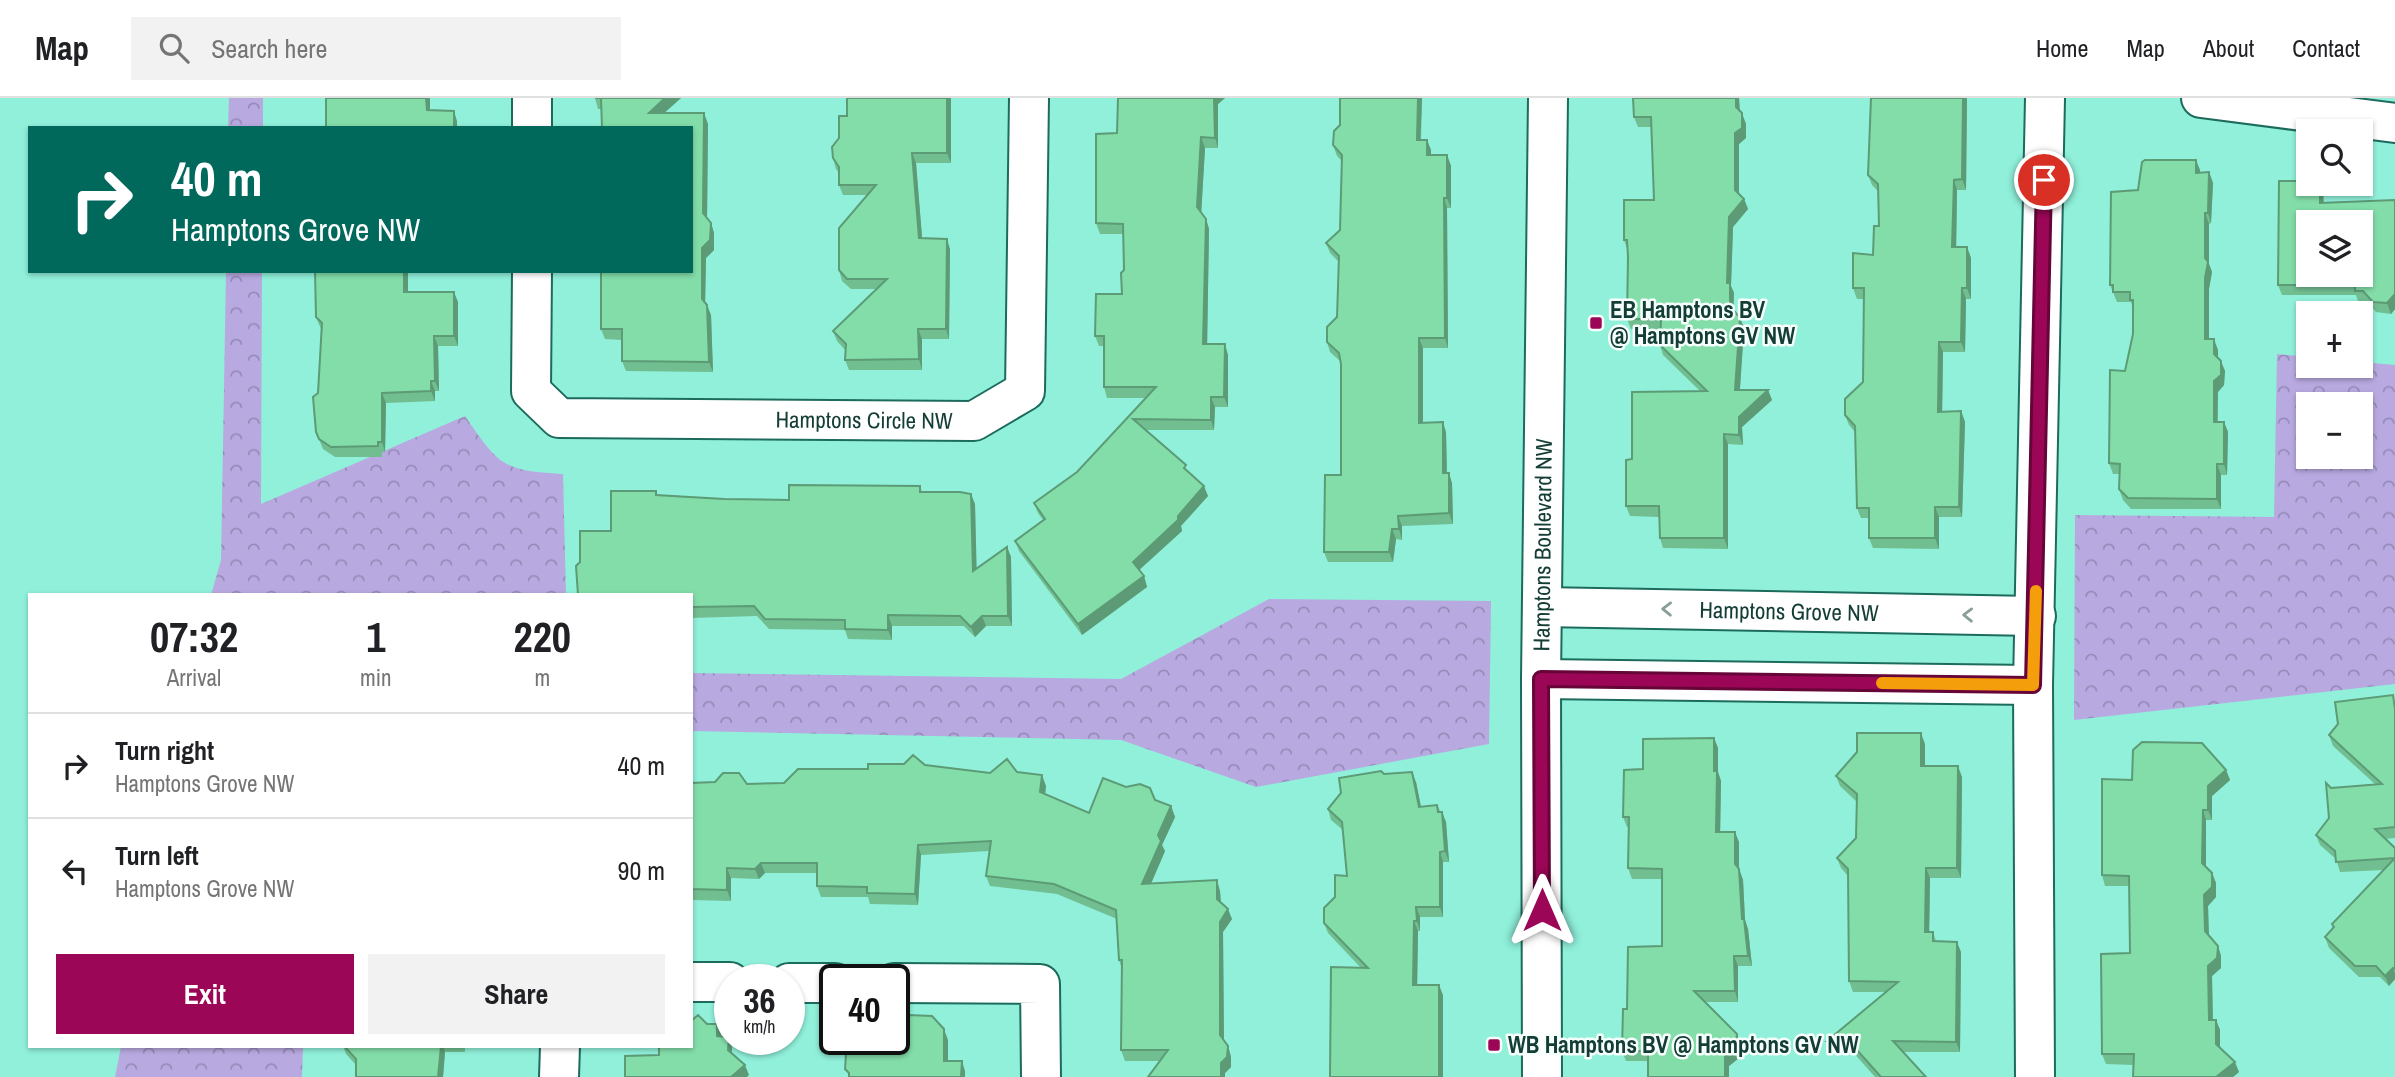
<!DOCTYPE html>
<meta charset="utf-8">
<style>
:root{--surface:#fff;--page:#f2f2f2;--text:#202124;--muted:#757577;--line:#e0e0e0;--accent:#9b0756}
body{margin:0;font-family:"Archivo Narrow",sans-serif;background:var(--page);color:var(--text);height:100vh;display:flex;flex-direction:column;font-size:26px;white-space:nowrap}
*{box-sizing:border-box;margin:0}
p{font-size:23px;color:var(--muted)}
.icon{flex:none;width:38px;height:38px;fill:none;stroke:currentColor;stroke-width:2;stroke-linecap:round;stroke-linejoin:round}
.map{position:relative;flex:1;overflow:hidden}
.side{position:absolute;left:28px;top:495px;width:665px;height:455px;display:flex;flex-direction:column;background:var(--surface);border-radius:0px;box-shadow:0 2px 5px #0004}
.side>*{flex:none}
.top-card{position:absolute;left:28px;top:28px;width:665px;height:147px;border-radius:0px;box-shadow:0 2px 5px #0004;background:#00695c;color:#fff;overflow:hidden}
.fabs{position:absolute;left:2296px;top:21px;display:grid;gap:14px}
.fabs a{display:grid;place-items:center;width:77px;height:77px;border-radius:0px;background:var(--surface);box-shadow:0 2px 5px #0004;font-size:35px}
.speed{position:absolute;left:714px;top:866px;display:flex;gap:14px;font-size:35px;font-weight:700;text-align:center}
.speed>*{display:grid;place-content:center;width:91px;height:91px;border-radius:50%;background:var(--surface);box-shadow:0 2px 5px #0004;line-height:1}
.speed small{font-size:18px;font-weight:400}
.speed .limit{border:4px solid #111;border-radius:10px;background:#fff;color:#111}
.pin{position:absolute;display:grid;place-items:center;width:60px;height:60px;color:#fff;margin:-30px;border:4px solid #fff;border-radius:50%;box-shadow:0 2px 7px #0007}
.me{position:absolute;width:77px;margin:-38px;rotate:0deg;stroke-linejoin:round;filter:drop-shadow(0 0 5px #0008)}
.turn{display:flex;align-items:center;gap:24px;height:147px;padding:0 28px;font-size:32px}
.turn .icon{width:91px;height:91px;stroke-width:2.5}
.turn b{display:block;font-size:49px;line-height:60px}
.eta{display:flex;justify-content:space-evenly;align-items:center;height:119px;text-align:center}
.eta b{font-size:42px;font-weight:700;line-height:49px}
.action{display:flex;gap:14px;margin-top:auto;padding:14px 28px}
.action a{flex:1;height:80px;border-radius:0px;background:var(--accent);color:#fff;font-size:28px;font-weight:700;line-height:80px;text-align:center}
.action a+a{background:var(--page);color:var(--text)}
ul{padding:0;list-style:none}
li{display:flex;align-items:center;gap:21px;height:105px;padding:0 28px;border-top:2px solid var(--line)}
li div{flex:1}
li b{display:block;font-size:26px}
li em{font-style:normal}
header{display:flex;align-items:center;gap:42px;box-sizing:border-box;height:98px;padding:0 35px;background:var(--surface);border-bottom:2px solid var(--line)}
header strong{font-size:33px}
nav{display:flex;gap:38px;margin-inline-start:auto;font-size:24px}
.search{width:490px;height:63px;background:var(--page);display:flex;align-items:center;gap:18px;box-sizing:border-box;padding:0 24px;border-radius:0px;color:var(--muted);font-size:26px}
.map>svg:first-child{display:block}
</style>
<header>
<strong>Map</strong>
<div class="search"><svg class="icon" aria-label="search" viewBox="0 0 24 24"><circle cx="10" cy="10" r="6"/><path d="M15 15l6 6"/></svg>Search here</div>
<nav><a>Home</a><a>Map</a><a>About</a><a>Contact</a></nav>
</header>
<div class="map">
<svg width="2395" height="979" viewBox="0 0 2395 979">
<defs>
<pattern id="park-crowns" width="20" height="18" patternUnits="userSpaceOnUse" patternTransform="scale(1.75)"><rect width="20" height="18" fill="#b9a9e1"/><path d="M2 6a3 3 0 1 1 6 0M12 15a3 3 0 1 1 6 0" fill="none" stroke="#958bb7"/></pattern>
</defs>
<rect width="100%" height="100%" fill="#90f0da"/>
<g fill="url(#park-crowns)" fill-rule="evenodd">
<path d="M229 0H263V30H228Z"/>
<path d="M226 173H262L261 406 465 318C499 367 502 373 563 376L566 497H211L221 462Z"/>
<path d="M2277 256 2308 259V268H2361V264L2395 267V586L2074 622 2075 417 2274 419ZM2361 306V359H2308V306Z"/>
<path d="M1269 501 1491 503 1489 646 1256 689 1121 642 691 633V575L1121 581Z"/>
<path d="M121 949H303L302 979H115Z"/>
</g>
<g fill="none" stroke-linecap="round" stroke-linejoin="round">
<defs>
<g id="minor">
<path d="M2201 0 2395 25"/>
<path d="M532 30V0"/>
<path id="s1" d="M532 173 531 293 559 320 974 323 1025 293 1029 0"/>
<path id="s2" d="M1542 509 2036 518"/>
<path d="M1541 581 2033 587"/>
<path d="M691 884H730"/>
<path d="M789 885H835"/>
<path d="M894 885 1040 886 1041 979"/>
<path d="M559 979 560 948"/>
<path d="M2035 979 2033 587 2045 0"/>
</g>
<g id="tertiary">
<path id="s3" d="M1542 979 1541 581 1548 0"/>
</g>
</defs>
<use href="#minor" stroke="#1c6b5c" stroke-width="42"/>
<use href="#tertiary" stroke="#1c6b5c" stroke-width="42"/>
<use href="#minor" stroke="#fff" stroke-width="38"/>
<use href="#tertiary" stroke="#fff" stroke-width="38"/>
</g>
<g fill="#71be91">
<path d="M595 0H681L664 15 708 26 707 120 711 125 714 135V152L706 160 705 205 711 217 713 274 626 273 622 263V242L605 241 601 231 691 173 602 11H598Z"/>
<path d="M951 0V65H916L922 140 950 151 949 241H922V272H849L845 262 846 253 837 243 833 233 877 191H851L842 183 839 172 867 97H843L839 87V75L836 71 833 60 847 18Z"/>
<path d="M1118 0H1225L1218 6V50H1205L1201 115 1206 121 1209 131 1207 246 1228 257V309H1215L1214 332H1145L1190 376 1208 398 1181 428 1182 433 1139 472 1144 478 1147 489 1082 537 1019 453 1015 443 1043 422 1038 415 1034 405 1077 374 1146 300H1107L1104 289V248H1099L1095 238 1122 196 1124 172 1123 136H1100L1096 125 1117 35Z"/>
<path d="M1340 0H1422L1421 42H1427L1431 52V57H1447L1451 68V110H1447L1448 250H1423V324L1446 334 1447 375 1452 385 1453 426 1402 428V442L1396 441 1393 464H1328L1324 454 1341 377V266L1340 263 1330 254 1327 244 1337 219 1339 164 1330 155 1326 145 1340 132 1342 63 1337 58 1333 47 1340 27Z"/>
<path d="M1633 0H1739L1740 13 1746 26V40L1739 46V95L1744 101 1748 111 1733 129 1731 188 1734 195 1733 213 1740 220 1744 230 1740 292H1768L1772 302 1742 329 1743 347 1728 346V451L1663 450 1660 440 1659 419 1630 418 1626 408 1632 361 1700 293 1663 257 1660 247V231H1631L1627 221 1628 153 1624 142 1654 102 1651 29H1638L1634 19Z"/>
<path d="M1967 0 1966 92H1957L1956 149H1967L1971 160V201H1966L1965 254H1943L1942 314 1961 313 1965 324 1962 419H1939V451L1873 450 1869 440V420H1861L1857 410 1855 334 1849 327 1845 317 1863 284 1864 201H1857L1853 190 1873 157 1879 128 1878 93 1872 87 1868 77Z"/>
<path d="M2200 72V74H2209L2213 85 2211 125 2209 126V166L2212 174 2209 191V241L2218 252V260L2225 273 2224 287 2218 294V324H2224L2228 334 2227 377H2221V411H2131L2123 402 2119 391V376H2113L2109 365 2133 236V211L2131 204H2117L2110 187 2138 92Z"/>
<path d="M2323 94 2324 105 2395 102V211L2391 216 2376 214 2367 203H2358L2356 197H2282L2278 187Z"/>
<path d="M315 173H408V194L458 204V248H438L439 293H435V303L386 305 385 354H382V359H335L323 351 316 334 321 231 316 219Z"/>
<path d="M920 388 922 394 975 406 976 471 1007 449 1011 459 1012 528H986L975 539 964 528H892V542L848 541 845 532 769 531 757 518 691 520V497L656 393 658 397 724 401 789 402Z"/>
<path d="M2395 603V740L2385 741 2395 750V881L2389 888 2380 879H2359L2329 850 2325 839 2333 830 2332 826 2384 772 2340 774 2336 761 2320 747 2316 737 2329 720 2331 690 2375 686 2333 648 2329 637Z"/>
<path d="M1714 640 1718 650V674L1721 683 1720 734 1739 744V771L1743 782 1745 822 1748 831 1752 868H1738V904H1704L1737 936 1740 947 1739 960 1729 968V979H1648V963H1626L1622 953 1627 911 1662 848V781H1632L1628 770 1629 729H1627L1623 719 1643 671Z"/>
<path d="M1925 646V668L1962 679 1961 780H1930L1929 834H1933L1936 843 1961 854 1960 954H1903L1926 979H1875L1852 953H1831L1827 943 1885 894H1853L1849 883 1848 778 1841 770 1837 760 1856 740V703L1840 688 1836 678Z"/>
<path d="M925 667 990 675 1017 674 1046 688 1045 696 1089 715 1155 702 1171 708 1175 719 1162 747 1165 753 1151 786 1220 793 1221 804 1232 821 1223 834 1224 943 1228 948 1231 959V969L1225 975 1160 963H1125L1121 952 1122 871 1119 862 1117 821 1057 796 990 788 986 778 989 753 921 757 918 807 870 806 868 799H821L817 788V775H765L759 781 731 780V803L691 802V685H784L868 671Z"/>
<path d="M2226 672 2230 682 2212 698V722H2206V769L2212 775 2216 785V799L2208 808 2209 837 2218 848 2221 858V870L2212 878 2213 922H2216L2220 932V950L2239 974 2233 979H2133V967L2106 966 2102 956 2130 855 2129 788H2105L2102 777 2132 682Z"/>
<path d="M1384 676 1416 684 1421 709 1437 707 1446 724 1449 764H1443V819H1420V833H1418L1417 887 1443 897 1361 870 1328 835 1324 825 1335 799 1347 778 1343 732 1331 722 1328 711Z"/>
<path d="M343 948H465V954H445L443 979H356V967L346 956Z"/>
</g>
<g fill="#5c9b76">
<path d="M426 0H430V23L427 12Z"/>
<path d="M665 0H681L652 26 649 15Z"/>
<path d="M947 0H951V65L947 55Z"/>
<path d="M1214 0H1225L1218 6V50L1215 40Z"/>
<path d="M1418 0H1422L1420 52 1417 42Z"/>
<path d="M1736 0H1739L1740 19 1736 9Z"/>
<path d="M1963 0H1967L1966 92 1962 81Z"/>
<path d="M454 13 457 23V30H454Z"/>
<path d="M704 15 708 26 707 125 703 115Z"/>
<path d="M1742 15 1746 26V40L1739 46V102L1735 92V35Z"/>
<path d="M1201 39 1205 50 1201 119 1197 109Z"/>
<path d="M1427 42 1431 52V68L1427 57Z"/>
<path d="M912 55 916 65 923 151 919 140Z"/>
<path d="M1447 57 1451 68V110L1447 100Z"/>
<path d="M2196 62 2200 72V85L2196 75Z"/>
<path d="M2209 74 2213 85 2211 125 2208 115Z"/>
<path d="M1954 82 1957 92 1956 159 1952 149Z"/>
<path d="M2320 86 2323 94 2324 116 2320 105Z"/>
<path d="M1444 100 1447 110 1448 250 1445 240Z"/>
<path d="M1744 101 1748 111 1733 129 1731 188 1734 195 1733 219 1730 208 1727 185 1729 119Z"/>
<path d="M2205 115 2209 126V166L2212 174 2209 191V252L2205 241Z"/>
<path d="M1206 121 1209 131 1207 256 1203 246Z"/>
<path d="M711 125 714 135V152L706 160 705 211 702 201V150Z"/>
<path d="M947 141 950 151 949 241 946 231Z"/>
<path d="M1967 149 1971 160V201L1967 190Z"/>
<path d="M404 173H408V204L404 194Z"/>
<path d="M1962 190 1966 201 1965 254 1961 244Z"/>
<path d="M454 194 458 204V248L454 238Z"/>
<path d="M2395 196V211L2391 216 2387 205Z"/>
<path d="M707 207 711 217 713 274 709 264Z"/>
<path d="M1740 220 1744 230 1739 303 1735 292Z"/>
<path d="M918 231 922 241V272L919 261Z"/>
<path d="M434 238 438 248 439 293 435 283Z"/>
<path d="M1419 240 1423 250V335L1419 325Z"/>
<path d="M2214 241 2218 252V266L2214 256Z"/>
<path d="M1939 244 1943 254 1942 324 1938 314Z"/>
<path d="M1225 246 1228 257V309L1224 299Z"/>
<path d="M2221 263 2225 273 2224 287 2218 294 2217 334 2214 324V283Z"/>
<path d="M431 283 435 293V303L431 293Z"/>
<path d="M1768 292 1772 302 1742 329 1743 347 1739 337V319Z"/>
<path d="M382 295 386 305 385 354 382 344Z"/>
<path d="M1211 299 1215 309 1214 332 1211 322Z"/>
<path d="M1961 313 1965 324 1962 419 1959 409Z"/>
<path d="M1443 324 1446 334 1447 385 1443 375Z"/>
<path d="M2224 324 2228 334 2227 377 2224 366Z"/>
<path d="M1724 336 1728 346V451L1724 440Z"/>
<path d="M2217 366 2221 377V411L2217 401Z"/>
<path d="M1449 375 1452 385 1453 426 1449 415Z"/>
<path d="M1204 388 1208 398 1181 428 1182 433 1137 474 1133 464Z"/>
<path d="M971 396 975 406 977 484 973 473Z"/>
<path d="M1935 409 1939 419V451L1935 440Z"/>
<path d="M1398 418 1402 428V442L1399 431Z"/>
<path d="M1392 431 1396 441 1393 464 1389 454Z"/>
<path d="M1007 449 1011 459 1012 528 1008 518Z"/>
<path d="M1144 478 1147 489 1082 537 1078 526Z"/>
<path d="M888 517 892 528V542L888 532Z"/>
<path d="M982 518 986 528 975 539 971 529Z"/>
<path d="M1921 635 1925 646V678L1921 668Z"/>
<path d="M1714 640 1718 650V674L1721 683 1720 744 1716 734Z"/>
<path d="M1958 668 1962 679 1961 780 1957 770Z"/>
<path d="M2226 672 2230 682 2212 698V722L2208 712V688Z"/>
<path d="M1412 674 1416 684 1423 719 1419 709Z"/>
<path d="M1042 677 1046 688 1044 705 1040 694Z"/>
<path d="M1171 708 1175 719 1162 747 1165 753 1146 797 1142 786 1158 737Z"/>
<path d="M2203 712 2206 722V775L2202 765Z"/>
<path d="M1442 714 1446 724 1449 764 1445 753Z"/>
<path d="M1735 734 1739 744V777L1735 766Z"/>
<path d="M918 747 921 757 918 807 915 796Z"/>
<path d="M1440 754 1443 764V819L1440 809Z"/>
<path d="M761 765 765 775 759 781 755 771Z"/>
<path d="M727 770 731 780V803L727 792Z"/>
<path d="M1926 770 1930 780 1929 845 1925 834Z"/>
<path d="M1739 771 1743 782 1745 822 1748 831 1752 868 1748 858 1742 821Z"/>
<path d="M2212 775 2216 785V799L2208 808 2209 843 2205 833 2204 797Z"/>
<path d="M1217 782 1220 793 1221 811 1217 801Z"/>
<path d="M1416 809 1420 819V833L1417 823Z"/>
<path d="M1228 811 1232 821 1223 834 1224 947 1220 937V824Z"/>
<path d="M1414 823 1418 833 1417 897 1413 887Z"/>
<path d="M1957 844 1961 854 1960 954 1956 944Z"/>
<path d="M2218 848 2221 858V870L2212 878 2213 933 2209 922 2208 868Z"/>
<path d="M1734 858 1738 868V904L1735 893Z"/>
<path d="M2393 870 2395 876V881L2389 888 2385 878Z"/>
<path d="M1439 887 1443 897V979H1439Z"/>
<path d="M2216 922 2220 932V957L2216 946Z"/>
<path d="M717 926 721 936V949L717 938Z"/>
<path d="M944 931 948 942V973L944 963Z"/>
<path d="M1737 936 1740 947 1739 960 1729 968V979H1725V958Z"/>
<path d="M729 939 732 949V963L728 952Z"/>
<path d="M441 948H443L445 954 443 979H438Z"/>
<path d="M1228 948 1231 959V969L1225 975V979H1221V965Z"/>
<path d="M962 963 965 973V979H961Z"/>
<path d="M2235 964 2239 974 2233 979H2216Z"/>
<path d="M745 967 749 977 747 979H731Z"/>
</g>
<g fill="#83dda9" stroke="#5c9b76" stroke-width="2" fill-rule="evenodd">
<path d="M326 0H426L427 12 454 13V30H326Z"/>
<path d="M595 0H665L649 15H704L703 115 711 125 710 142 702 150V201L707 207 709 264 622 263V231H601V173H691V30H602L601 0Z"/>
<path d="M847 0H947V55H912L919 140 947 141 946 231H918L919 261 845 262 846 246 833 233 887 181H847L839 172V130L876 87H839V69L833 60 832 49 839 40V18H847Z"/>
<path d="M1118 0H1214L1215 40 1201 39 1197 109 1206 121 1203 246H1225L1224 299H1211V322L1133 321 1186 367 1184 370 1204 388 1178 418V422L1133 464 1144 478 1078 526 1015 443 1045 421 1034 405 1077 374 1156 289H1104V238H1095L1096 196H1122L1121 175 1124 172 1123 126 1096 125V36L1117 35Z"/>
<path d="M1340 0H1418L1417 42H1427V57H1447V100H1444L1445 240H1419V325L1443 324V375H1449V415L1398 418 1399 431H1392L1389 454H1324L1325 377H1341V266L1339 255 1327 244V229L1337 219 1339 158 1326 145 1340 132 1342 57 1333 47 1334 33 1340 27Z"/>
<path d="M1633 0H1736V9L1742 15V30L1735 35V92L1744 101 1729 119 1727 185H1730V208L1740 220 1735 292H1768L1739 319V337L1724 336V440H1660L1659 408H1626V362L1632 361V294L1707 293 1660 247 1661 221H1627L1628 159 1627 142H1624V102H1654L1651 19H1634Z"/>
<path d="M1871 0H1963L1962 81 1954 82 1952 149H1967V190H1962L1961 244H1939L1938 314 1961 313 1959 409H1935V440H1869V410H1857L1855 328 1845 317V301L1863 284 1864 190H1853V155L1873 157 1874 128H1879L1878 86 1868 77Z"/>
<path d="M2145 62H2196V75L2209 74 2208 115H2205V160L2208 164 2205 180V241H2214V256L2221 263V277L2214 283V324H2224V366H2217V401L2128 400 2119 391 2120 366 2109 365 2110 272 2125 273 2133 236V202H2130V194H2113V187H2110L2111 94 2138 92 2142 64Z"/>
<path d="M2279 83H2308V86H2320V105L2395 102V196L2387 205 2373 204 2363 193H2355V187H2278ZM2308 124H2361V177H2308Z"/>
<path d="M315 173H404V194H454V238H434L435 283H431V293L382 295V344H378V348L331 349 319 341 316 334 313 299 318 295 322 225 316 219Z"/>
<path d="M789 387 920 388V394H960L971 396 973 473 1007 449 1008 518H982L971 529 960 518 888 517V532L845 531V522L765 521 754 508 691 509V497H578L576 468 580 464V433H611V393H656V397L724 401 789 402Z"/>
<path d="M2393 597 2395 611V729L2375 731 2395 750V871L2393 870 2385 878 2376 868H2355L2325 839 2334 829 2332 826 2395 760 2336 764 2335 753 2316 737 2329 720 2326 685 2331 690 2382 686 2329 637 2338 626 2335 604Z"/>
<path d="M1857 635H1921V668H1958L1957 770H1926L1925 834H1933V843L1957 844 1956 944 1893 943 1926 979H1881L1849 943H1827L1898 884 1849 883 1848 771 1837 760 1856 740 1857 696 1836 678 1857 654Z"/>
<path d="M1714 640V673H1717L1716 734H1735V766L1739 771 1742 821H1744L1748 858H1734L1735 893H1694L1737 936 1735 949 1725 958V979H1648V953H1622L1623 911H1627L1628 849 1662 848V771L1628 770 1629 719H1623L1624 672 1643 671V641Z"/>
<path d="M2142 644 2202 645 2226 672 2208 688V712H2203L2202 765 2212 775V789L2204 797 2205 833 2218 848 2217 860 2208 868 2209 922H2216V946L2235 964 2216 979H2133L2134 956H2102L2101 856 2130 855 2129 778 2102 777V681L2132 682 2133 652Z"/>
<path d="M913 657 925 667 990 675 1007 661 1017 674 1042 677 1040 694 1089 715 1103 680 1126 689 1140 686 1150 690 1155 702 1171 708 1158 737 1161 743 1142 786 1217 782V801L1228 811 1220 824V937L1228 948 1227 959 1221 965V979H1148L1168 952H1121L1122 862H1119L1116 812 1054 786 986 778 991 743 918 747 915 796 867 795V789L817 788V765H761L755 771 727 770V792L691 791V685L715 684 723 675H739L747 686 784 685 798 671H868V666H904Z"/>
<path d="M1381 673 1384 676 1412 674 1419 709 1437 707 1438 714H1442L1445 753 1440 754V809H1416L1417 823H1414L1413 887H1439V979H1330L1331 869 1368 870 1324 825V810L1335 799V777L1347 778 1342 724 1328 711 1341 695 1339 680Z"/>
<path d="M698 917 707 926H717V938L729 939 728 952 745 967 731 979H625V958L659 957V948H691V923Z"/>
<path d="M908 917 932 918 944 931V963H962L961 979H849V975L845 971 846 956 856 945V942H894V929Z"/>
<path d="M344 948H441L438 979H356V961Z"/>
</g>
<defs><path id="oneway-chevron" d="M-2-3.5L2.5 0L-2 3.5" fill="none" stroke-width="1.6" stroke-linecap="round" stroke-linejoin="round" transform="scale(1.75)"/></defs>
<g stroke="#899e9a">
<use href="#oneway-chevron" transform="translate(1667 511) rotate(-179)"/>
<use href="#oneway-chevron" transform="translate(1968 517) rotate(-179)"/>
</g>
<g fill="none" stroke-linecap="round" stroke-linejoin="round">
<defs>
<path id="route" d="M1542 812 1541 581 2033 587 2044 82"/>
</defs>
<use href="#route" stroke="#650538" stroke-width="18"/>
<use href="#route" stroke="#9b0756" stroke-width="12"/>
<path stroke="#f59e0b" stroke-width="12" d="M1882 585 2033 587 2036 493"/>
</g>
<g fill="#9b0756" stroke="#f6fefc" stroke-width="2.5">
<rect x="1589" y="218" width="14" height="14" rx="3.5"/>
<rect x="1487" y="940" width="14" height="14" rx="3.5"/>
</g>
<g text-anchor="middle" stroke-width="5" stroke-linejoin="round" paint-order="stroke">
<g font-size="23" font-weight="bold" fill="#133d35" stroke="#f6fefc" text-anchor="start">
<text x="1610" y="220">EB Hamptons BV<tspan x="1610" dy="26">@ Hamptons GV NW</tspan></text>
<text x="1508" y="955">WB Hamptons BV @ Hamptons GV NW</text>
</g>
<g font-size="23" fill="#133d35" stroke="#f6fefc">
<text dy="8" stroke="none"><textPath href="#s1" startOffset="464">Hamptons Circle NW</textPath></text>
<text dy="8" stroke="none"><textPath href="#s3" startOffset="532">Hamptons Boulevard NW</textPath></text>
<text dy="8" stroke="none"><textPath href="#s2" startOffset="247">Hamptons Grove NW</textPath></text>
</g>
</g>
</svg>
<div class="fabs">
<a><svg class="icon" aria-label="search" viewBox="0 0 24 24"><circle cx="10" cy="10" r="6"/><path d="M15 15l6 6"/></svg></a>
<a><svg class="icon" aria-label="layers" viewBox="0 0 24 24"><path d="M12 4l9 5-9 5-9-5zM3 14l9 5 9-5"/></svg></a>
<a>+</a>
<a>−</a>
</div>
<div class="speed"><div>36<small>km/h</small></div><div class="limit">40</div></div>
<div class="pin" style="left:2044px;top:82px;background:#d93025"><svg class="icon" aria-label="arrive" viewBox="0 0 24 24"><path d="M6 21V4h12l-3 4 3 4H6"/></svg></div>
<svg class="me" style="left:1542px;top:812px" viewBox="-20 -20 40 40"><path d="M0-17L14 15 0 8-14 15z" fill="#9b0756" stroke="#fff" stroke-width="4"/></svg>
<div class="top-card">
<div class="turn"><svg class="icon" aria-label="right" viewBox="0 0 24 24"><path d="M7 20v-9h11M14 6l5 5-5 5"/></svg><div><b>40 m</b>Hamptons Grove NW</div></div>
</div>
<section class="side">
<div class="eta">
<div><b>07:32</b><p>Arrival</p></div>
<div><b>1</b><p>min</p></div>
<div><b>220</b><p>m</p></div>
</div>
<ul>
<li><svg class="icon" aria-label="right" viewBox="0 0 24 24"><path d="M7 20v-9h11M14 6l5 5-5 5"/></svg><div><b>Turn right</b><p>Hamptons Grove NW</p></div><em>40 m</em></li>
<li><svg class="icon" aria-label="left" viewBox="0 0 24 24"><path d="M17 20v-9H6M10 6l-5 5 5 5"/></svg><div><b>Turn left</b><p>Hamptons Grove NW</p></div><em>90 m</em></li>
</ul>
<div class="action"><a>Exit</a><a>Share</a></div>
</section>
</div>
